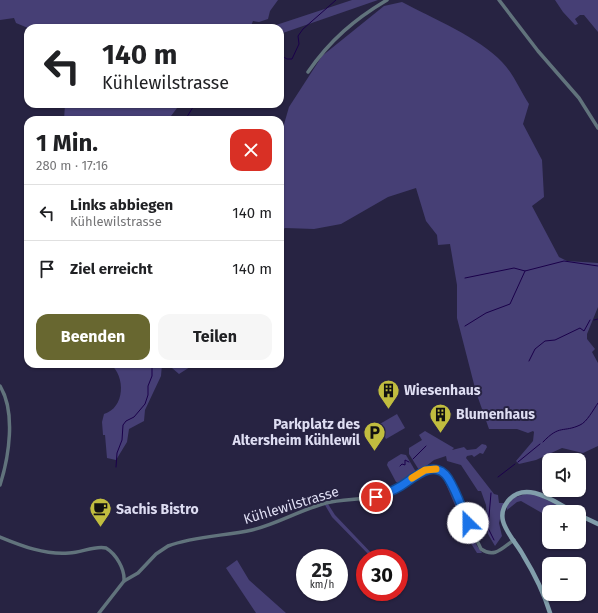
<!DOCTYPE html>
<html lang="de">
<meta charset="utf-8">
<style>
:root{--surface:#fff;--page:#f6f6f6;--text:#202124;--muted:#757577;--line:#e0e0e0;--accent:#686730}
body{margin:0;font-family:"Fira Sans",sans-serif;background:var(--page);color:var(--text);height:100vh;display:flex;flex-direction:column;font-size:15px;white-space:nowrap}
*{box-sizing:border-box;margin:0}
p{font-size:13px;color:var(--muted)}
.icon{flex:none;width:22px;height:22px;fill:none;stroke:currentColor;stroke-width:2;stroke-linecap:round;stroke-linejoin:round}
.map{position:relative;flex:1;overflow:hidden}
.details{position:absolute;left:24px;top:116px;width:260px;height:252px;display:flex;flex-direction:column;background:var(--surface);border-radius:12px;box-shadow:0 1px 3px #0004}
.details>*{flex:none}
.guide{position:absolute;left:24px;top:24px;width:260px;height:84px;border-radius:12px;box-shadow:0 1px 3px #0004;background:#fff;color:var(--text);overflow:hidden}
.tools{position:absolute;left:542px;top:453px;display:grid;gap:8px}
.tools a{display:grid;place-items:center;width:44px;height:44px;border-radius:8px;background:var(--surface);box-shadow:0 1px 3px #0004;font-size:20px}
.speed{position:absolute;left:296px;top:549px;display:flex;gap:8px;font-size:20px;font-weight:700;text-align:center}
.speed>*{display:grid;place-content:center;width:52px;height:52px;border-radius:50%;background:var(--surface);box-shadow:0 1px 3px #0004;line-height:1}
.speed small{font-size:10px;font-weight:400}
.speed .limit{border:6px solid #d22;background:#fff;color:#111}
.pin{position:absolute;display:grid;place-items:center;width:34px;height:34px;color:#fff;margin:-17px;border:2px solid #fff;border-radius:50%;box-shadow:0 1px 4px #0007}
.me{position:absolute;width:44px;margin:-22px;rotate:337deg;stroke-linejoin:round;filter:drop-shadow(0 0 3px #0008)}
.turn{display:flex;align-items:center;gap:14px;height:84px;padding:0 12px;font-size:18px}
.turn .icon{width:52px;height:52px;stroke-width:2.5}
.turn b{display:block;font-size:28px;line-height:34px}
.round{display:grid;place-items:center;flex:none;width:42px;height:42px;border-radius:12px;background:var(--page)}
.summary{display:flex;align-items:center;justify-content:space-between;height:68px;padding:0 12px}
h1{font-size:24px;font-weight:700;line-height:30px}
.primary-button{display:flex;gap:8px;margin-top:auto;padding:8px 12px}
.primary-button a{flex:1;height:46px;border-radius:12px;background:var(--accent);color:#fff;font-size:16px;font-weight:700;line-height:46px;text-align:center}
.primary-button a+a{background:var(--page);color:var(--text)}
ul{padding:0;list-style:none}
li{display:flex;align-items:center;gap:12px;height:56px;padding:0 12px;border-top:1px solid var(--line)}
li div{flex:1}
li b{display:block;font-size:15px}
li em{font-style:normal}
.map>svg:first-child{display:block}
</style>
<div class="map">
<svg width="598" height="613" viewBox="0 0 598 613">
<rect width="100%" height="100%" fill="#272342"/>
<g fill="#463f75">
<path d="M0 0H278L270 11 268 19 259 22 253 21 250 28H28L16 23 14 18 0 20Z"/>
<path d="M352 0H378L280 34V28H267Z"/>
<path d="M555 0H598V32L584 15H580L575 19 578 24 575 25 563 12Z"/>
<path d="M402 2C432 18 480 38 502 62 513 73 520 90 529 104L523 124 542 160 544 197 532 206 559 257 567 261 598 263V307L587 334V339L595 349 592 352 598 363V446L583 453 562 448 536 460 519 464 516 461 533 441 534 432 533 431 528 433 517 429H489L476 392 457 318V285L450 244 438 245 437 235 426 221 416 188 388 197 341 224 314 229 285 228 280 232V138L289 107 322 56 384 6Z"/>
<path d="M65 104H180L168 120H64Z"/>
<path d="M110 364H162L161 376 145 410 144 421 129 429 127 442 116 460 107 458 105 435H103L102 422 104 414C125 408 126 376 110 364Z"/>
<path d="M175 364H200L190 367 179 374 172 368Z"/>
<path d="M397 414 405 428 386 439 378 425Z"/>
<path d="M425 431 454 448 452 450 464 447 467 450 476 449 482 444 486 445 487 447 483 454 480 453 474 457 472 455 467 456 466 458 494 494 498 495 499 503H504L499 523 502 536 495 546 488 534 486 505 481 491H478L461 465 447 461 446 456 434 460 421 470H419L409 454V448L422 440 419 435Z"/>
<path d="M401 454 406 455 416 472 415 475 401 484 396 482 387 465 388 462Z"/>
<path d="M442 475 447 479 477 546 482 553H477L472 545Z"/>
<path d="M529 493 537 495 571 512H549V517L521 501 517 502 507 510V506L513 498Z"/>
<path d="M328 504 335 515 376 558H372L332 517 325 505Z"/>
<path d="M237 560 249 580 286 613H256L226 568Z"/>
</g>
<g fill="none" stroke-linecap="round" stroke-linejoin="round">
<g stroke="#1a004a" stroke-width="1">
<path d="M280 55 287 59H292L299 44 298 36 303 29 336 0"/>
<path d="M185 120 195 104"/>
<path d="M465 278 514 268 525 271 564 261 598 266"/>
<path d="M594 320 598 319"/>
<path d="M465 326 486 313 510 304 525 271"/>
<path d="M529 361 535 349 545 341 555 340 580 328 584 331 590 320"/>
<path d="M543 442C560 424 563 433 580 425 587 422 593 410 598 403"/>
<path d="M413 459 426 446"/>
<path d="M518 462 540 444"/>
<path d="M400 466 402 464 405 465V460L409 462"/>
<path d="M116 467 117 453 122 440 123 425 126 421 134 417 145 404 148 395V386L152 376V364"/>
<path d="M498 477 515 464"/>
<path d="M491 493 488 528 494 540"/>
</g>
<g stroke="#61737c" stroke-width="3.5">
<path d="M499 0 538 51 579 98 598 128"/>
<path d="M308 72C330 40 355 19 387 0"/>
<path d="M0 386C16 412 9 457 0 485"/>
<path d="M0 537C22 546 45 555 69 553 81 553 95 545 106 548 116 554 125 569 124 581"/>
<path d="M99 613 124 581 138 573 156 554 168 546C194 536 225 536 252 530 277 524 300 510 326 503 343 499 360 500 377 496 399 491 430 454 448 479L481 549C495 559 503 547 514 540"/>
</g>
<g stroke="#819eab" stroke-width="4.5">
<path d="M579 515 598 524"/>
<path d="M550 613C544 593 534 573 523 555 517 544 506 533 503 521 501 513 504 506 508 501 526 479 556 503 574 512"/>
</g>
</g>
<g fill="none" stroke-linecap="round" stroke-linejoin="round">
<defs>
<path id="route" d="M376 497C385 494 393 491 401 486 415 477 435 458 448 478 457 492 462 509 468 523"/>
</defs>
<use href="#route" stroke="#114b97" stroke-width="10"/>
<use href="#route" stroke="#1a73e8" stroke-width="7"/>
<path stroke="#f59e0b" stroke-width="7" d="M412 478 425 470 436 469"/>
</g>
<defs>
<symbol id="building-pin" viewBox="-11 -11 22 30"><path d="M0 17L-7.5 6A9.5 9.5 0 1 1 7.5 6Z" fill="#c1bd3f" stroke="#272342"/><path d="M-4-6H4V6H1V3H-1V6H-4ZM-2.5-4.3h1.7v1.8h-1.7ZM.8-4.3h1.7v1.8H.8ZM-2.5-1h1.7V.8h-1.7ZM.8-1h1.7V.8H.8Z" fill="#111"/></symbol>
<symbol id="parking-pin" viewBox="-11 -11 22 30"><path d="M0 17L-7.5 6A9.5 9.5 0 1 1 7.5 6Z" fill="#c1bd3f" stroke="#272342"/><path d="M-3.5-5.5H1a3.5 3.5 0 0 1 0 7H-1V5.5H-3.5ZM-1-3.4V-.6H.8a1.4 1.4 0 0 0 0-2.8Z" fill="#111"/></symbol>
<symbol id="cafe-pin" viewBox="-11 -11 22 30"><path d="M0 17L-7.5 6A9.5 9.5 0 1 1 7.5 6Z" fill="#c1bd3f" stroke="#272342"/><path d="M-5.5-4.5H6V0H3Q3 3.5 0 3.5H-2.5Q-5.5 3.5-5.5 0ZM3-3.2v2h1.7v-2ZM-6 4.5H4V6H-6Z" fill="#111"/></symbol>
</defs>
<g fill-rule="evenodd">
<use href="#building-pin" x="376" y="378" width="25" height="34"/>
<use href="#building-pin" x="428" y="402" width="25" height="34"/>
<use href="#parking-pin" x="362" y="420" width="25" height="34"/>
<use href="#cafe-pin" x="88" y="496" width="25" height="34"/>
</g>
<g text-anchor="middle" stroke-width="4" stroke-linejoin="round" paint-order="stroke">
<g font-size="14" font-weight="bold" fill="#deddf2" stroke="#272342" text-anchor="start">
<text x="404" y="395">Wiesenhaus</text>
<text x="456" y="419">Blumenhaus</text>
<text x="360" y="429" text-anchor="end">Parkplatz des<tspan x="360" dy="16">Altersheim Kühlewil</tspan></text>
<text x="116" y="514">Sachis Bistro</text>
</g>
<g font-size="14" fill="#deddf2" stroke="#272342">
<text transform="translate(291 505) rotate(-17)" y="5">Kühlewilstrasse</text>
</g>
</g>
</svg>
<div class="tools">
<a><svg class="icon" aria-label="sound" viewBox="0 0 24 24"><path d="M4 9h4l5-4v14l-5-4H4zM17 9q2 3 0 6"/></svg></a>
<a>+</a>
<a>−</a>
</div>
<div class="speed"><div>25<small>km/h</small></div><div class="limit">30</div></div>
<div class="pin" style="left:376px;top:497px;background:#d93025"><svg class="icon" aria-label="arrive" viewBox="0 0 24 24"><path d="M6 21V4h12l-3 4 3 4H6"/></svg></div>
<svg class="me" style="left:468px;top:523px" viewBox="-20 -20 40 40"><circle r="19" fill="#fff"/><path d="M0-13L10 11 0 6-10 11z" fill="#1a73e8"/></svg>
<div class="guide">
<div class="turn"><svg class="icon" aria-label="left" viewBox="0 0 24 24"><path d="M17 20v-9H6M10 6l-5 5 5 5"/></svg><div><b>140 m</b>Kühlewilstrasse</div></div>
</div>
<section class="details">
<div class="summary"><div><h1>1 Min.</h1><p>280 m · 17:16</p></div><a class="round" style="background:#d93025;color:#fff"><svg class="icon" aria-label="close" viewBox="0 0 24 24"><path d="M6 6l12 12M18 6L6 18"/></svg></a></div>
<ul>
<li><svg class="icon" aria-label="left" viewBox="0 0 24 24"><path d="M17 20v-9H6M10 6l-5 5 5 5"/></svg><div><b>Links abbiegen</b><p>Kühlewilstrasse</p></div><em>140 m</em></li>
<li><svg class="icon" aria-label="arrive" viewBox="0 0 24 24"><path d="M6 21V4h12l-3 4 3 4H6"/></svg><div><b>Ziel erreicht</b></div><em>140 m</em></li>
</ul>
<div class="primary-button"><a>Beenden</a><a>Teilen</a></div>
</section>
</div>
